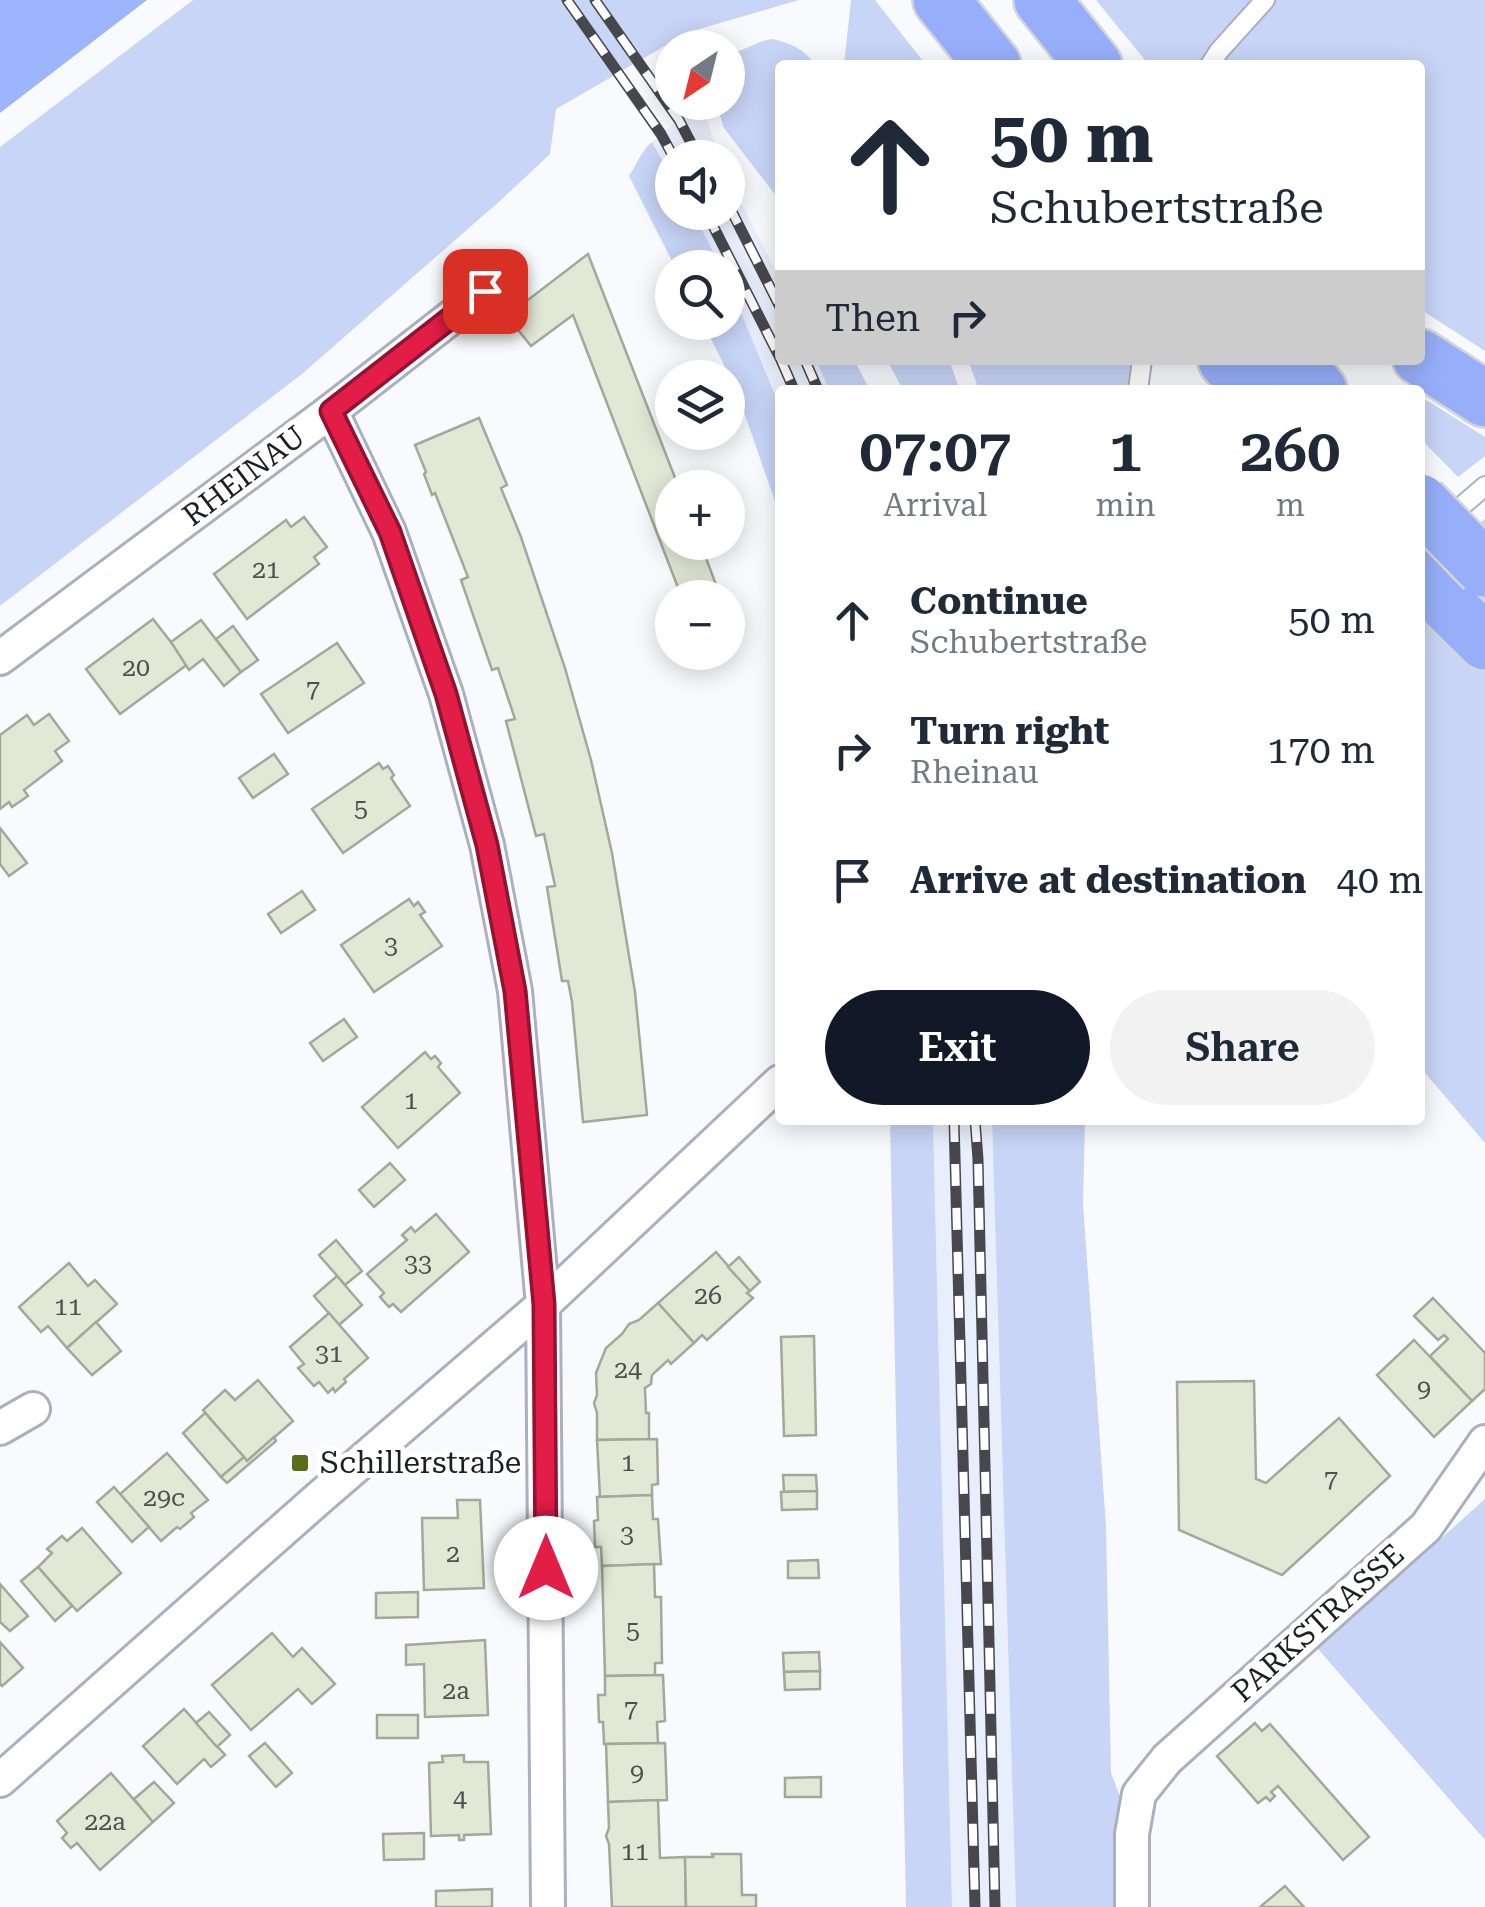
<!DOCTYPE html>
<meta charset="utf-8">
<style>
:root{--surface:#fff;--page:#f2f2f3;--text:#1f2937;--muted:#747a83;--accent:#111827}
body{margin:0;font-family:"Roboto Serif",serif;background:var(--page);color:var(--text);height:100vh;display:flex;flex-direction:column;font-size:38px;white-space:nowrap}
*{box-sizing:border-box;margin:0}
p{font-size:32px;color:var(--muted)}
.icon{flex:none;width:55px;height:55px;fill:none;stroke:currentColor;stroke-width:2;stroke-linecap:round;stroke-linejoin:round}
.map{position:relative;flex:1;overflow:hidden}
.side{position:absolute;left:775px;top:385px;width:650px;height:740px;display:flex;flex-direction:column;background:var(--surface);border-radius:10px;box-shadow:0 5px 25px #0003}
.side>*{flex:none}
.hud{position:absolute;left:775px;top:60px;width:650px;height:305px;border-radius:10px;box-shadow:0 5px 25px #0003;background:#fff;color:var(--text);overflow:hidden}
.needle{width:65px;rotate:215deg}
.fabs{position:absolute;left:655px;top:30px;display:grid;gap:20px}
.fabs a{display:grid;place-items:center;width:90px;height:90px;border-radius:50%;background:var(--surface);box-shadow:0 5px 25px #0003;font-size:50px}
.pin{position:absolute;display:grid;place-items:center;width:85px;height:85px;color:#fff;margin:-42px;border-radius:20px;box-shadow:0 5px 15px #0006}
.me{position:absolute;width:110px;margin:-55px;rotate:0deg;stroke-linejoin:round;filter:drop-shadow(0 0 8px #0008)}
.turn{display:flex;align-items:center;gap:35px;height:210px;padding:0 50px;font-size:45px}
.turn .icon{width:130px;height:130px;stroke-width:2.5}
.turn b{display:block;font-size:70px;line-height:85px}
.then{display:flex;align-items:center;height:95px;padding:0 50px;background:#0003;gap:20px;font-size:38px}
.eta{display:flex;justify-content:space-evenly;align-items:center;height:170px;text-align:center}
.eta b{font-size:60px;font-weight:600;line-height:70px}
.primary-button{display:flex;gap:20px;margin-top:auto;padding:20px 50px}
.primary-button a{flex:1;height:115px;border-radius:60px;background:var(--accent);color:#fff;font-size:40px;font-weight:600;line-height:115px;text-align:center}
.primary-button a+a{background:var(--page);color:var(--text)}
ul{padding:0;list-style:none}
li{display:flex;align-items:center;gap:30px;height:130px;padding:0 50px}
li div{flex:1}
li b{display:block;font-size:38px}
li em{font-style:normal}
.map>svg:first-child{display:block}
</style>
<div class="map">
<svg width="1485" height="1907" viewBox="0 0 1485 1907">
<rect width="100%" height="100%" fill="#f9fafd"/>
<g fill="#e9eefc">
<path d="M699 103 704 110 719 157 672 158V178L652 142Z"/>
<path d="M728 178 780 278V360H816L829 390H780V407L728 281V268L721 267 693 213 728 212Z"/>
<path d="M933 1120H992L1016 1907H952Z"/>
</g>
<g fill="#c8d5f7">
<path d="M193 0H799L689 32 556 109 550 154 501 200 302 374 0 606V147Z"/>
<path d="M851 0H875L926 65H844Z"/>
<path d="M1096 0H1485V351L1420 309V65H1149Z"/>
<path d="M772 39C790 43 805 49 815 65H780V201L724 128 716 103 728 102V54C743 52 756 41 772 39Z"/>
<path d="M652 142 672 178V212L693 213 721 267H675L629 176C637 164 641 151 652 142Z"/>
<path d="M728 281 780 407V516L736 389 703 323 728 322Z"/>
<path d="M816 360H854L870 390H829Z"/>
<path d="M887 360H949L960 390H903Z"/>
<path d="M968 360H1131L1127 390H979Z"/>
<path d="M1420 396 1485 437V456L1458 477 1420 438Z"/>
<path d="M1485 519V1143L1420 1067V575Z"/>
<path d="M890 1120H933L952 1907H906Z"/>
<path d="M992 1120H1085L1083 1204 1106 1526 1111 1773 1121 1799V1907H1016Z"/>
<path d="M1485 1499V1840L1318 1649Z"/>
</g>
<path fill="#9db5fc" d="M0 0H147L0 113Z"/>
<g fill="#e2e7d6" stroke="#a3a898" stroke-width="2.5">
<path d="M588 254 679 488H672V542H700L718 590 698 598H682L573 315 531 346 507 316Z"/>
<path d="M479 418 507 485 501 488 521 537 565 668 591 760 612 853 635 992 647 1115 583 1122 572 1002 568 981H562L547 887 555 886 544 834 536 836 506 721 515 719 498 668 492 670 461 580 468 577 435 493 432 495 424 474 426 472 415 445Z"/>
<path d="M304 517 327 547 314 557 319 564 247 619 214 574 286 520 291 527Z"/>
<path d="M153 619 188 664 120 714 86 669Z"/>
<path d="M201 620 241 672 224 686 203 659 189 670 171 642Z"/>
<path d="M233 626 258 660 241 672 216 639Z"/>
<path d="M337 643 364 683 288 733 261 694Z"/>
<path d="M49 714 69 741 55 751 62 761 24 790 28 796 12 807 9 802 0 809V735L27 715 34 725Z"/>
<path d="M274 754 288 774 253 798 239 778Z"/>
<path d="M379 763 383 769 388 766 394 775 391 778 410 806 343 853 312 809Z"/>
<path d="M0 828 27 863 9 876 0 864Z"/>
<path d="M302 891 315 910 281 933 268 914Z"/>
<path d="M409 899 414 906 418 902 425 912 420 915 442 946 374 992 341 945Z"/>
<path d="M344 1019 357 1037 323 1061 310 1043Z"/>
<path d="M425 1052 431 1059 435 1056 441 1063 438 1067 460 1093 398 1148 362 1107Z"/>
<path d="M390 1163 405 1180 374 1207 359 1190Z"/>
<path d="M436 1214 469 1252 401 1312 393 1304 389 1307 380 1297 384 1293 367 1274 407 1240 402 1235 411 1227 415 1232Z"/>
<path d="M336 1240 362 1271 345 1285 319 1255Z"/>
<path d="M716 1252 750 1291 747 1293 753 1298 707 1340 702 1335 694 1343 658 1303Z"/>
<path d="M739 1257 760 1282 750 1291 728 1267Z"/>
<path d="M69 1263 88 1286 95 1280 117 1304 67 1348 48 1326 41 1332 19 1307Z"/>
<path d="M337 1276 362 1305 339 1325 314 1296Z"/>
<path d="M1433 1298 1485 1353V1389L1472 1401 1430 1356 1448 1339 1444 1335 1438 1340 1414 1316Z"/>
<path d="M658 1303 694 1343 671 1364 668 1360 652 1375 651 1384 645 1388 646 1413H649V1439L597 1440V1413L594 1403 597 1395 596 1373 606 1348 622 1334 629 1324 639 1320Z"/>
<path d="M329 1313 368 1358 344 1379 346 1382 335 1392 333 1388 328 1393 319 1382 314 1386 298 1368 304 1364 290 1347Z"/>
<path d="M96 1322 121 1351 92 1375 67 1348Z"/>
<path d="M814 1336 816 1435 784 1436 781 1337Z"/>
<path d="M1414 1340 1472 1401 1434 1437 1377 1375Z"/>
<path d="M258 1380 293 1421 247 1461 203 1410 225 1390 235 1400Z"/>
<path d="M1254 1381 1256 1479 1266 1483 1339 1418 1390 1476 1282 1575 1179 1530 1177 1382Z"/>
<path d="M205 1413 244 1457 221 1477 183 1433Z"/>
<path d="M274 1437 276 1441 227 1483 221 1477 244 1457 247 1461Z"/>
<path d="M657 1439 658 1484 652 1485V1495L600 1497 597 1440Z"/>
<path d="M167 1453 208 1500 191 1513 194 1517 180 1529 177 1527 161 1541 120 1494Z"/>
<path d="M783 1475H816L817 1491 784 1492Z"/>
<path d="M114 1487 149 1527 132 1542 97 1502Z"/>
<path d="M817 1491V1509L782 1510 781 1492Z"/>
<path d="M652 1495 653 1519H658L661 1564 602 1566 601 1547H595L594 1521 598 1520 597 1497Z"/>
<path d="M457 1500H480L484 1588 424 1590 422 1518H458Z"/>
<path d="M82 1528 121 1573 77 1611 38 1567 52 1553 47 1549 62 1536 67 1541Z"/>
<path d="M818 1560 819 1578H788V1561Z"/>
<path d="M654 1564 655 1597H661L662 1663H655V1675L605 1676 602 1566Z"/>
<path d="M38 1567 72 1606 55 1621 21 1581Z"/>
<path d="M0 1584 28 1616 10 1631 0 1622Z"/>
<path d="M418 1592V1617L376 1618V1593Z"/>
<path d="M272 1633 293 1657 302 1648 335 1684 312 1704 298 1689 251 1730 212 1685Z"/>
<path d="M485 1640 488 1715 425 1717 424 1664 406 1665V1645Z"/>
<path d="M0 1642 23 1668 2 1686 0 1684Z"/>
<path d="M819 1652 820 1671 784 1672 783 1653Z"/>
<path d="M820 1671V1689L785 1690 784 1672Z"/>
<path d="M663 1675 665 1721 657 1722 658 1743 604 1744 603 1722H599L598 1695H605V1676Z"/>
<path d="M184 1709 225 1755 211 1767 204 1759 177 1784 143 1746Z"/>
<path d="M209 1712 230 1735 217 1747 196 1723Z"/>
<rect x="377" y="1715" width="41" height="23"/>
<path d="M1255 1723 1262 1731 1270 1724 1369 1837 1343 1860 1278 1786 1271 1792 1275 1796 1270 1801 1266 1797 1258 1803 1217 1756Z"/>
<path d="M265 1743 292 1773 276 1787 249 1756Z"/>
<path d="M665 1743 667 1800 608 1802 606 1744Z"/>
<path d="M464 1755V1762H488L491 1834 464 1835V1840H459V1835L431 1836 429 1763 443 1762 442 1756Z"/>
<path d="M111 1773 153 1822 100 1870 77 1843 71 1848 62 1838 67 1833 57 1821Z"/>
<path d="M821 1777V1797H785V1778Z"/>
<path d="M154 1782 174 1803 153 1822 134 1799Z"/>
<path d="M658 1800 660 1858 685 1857 686 1907H612L609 1844 606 1836 609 1828 608 1802Z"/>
<path d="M424 1833V1859L384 1860 383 1834Z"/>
<path d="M712 1854H741L742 1895H756V1907H686L685 1857H713Z"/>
<path d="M1285 1886 1304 1907H1260Z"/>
<path d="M492 1889V1907H436V1891Z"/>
</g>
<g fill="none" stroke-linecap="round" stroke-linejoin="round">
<defs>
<g id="service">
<path d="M1210 65 1219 51 1265 0"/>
<path d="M1138 390 1142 360"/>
<path d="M1420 542 1485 486"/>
</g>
<g id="minor">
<path d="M331 411 389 532 446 694 487 845 515 991 543 1305 548 1907"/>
<path d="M0 658 331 411 485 291"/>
<path d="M0 1428 33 1409"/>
<path d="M0 1780 319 1498 543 1305 780 1082"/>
<path d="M1132 1907V1834L1139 1794 1167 1759 1426 1527 1485 1442"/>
</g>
<g id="trunk">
<path d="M941 0 993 65"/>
<path d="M1042 0 1094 65"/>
<path d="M1420 357 1485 399"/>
<path d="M1226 360 1252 390"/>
<path d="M1294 360 1319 390"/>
<path d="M1420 578 1485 642"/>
</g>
</defs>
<use href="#service" stroke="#aab0c0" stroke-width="22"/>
<use href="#minor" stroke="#aab0c0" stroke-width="38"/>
<use href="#trunk" stroke="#d6d6d8" stroke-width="60"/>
<use href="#service" stroke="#fff" stroke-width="18"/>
<use href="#minor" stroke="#fff" stroke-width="32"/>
<use href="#trunk" stroke="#97affa" stroke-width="55"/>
<defs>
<g id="rail">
<path d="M567 0 661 134 674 158"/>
<path d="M595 0 679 120 699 158"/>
<path d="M728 204 780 307"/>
<path d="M706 212 780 358"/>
<path d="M781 360 794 390"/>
<path d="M805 360 818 390"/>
<path d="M954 1120 975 1907"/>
<path d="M975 1120 978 1159 995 1907"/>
</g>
</defs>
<use href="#rail" stroke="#47484e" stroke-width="11"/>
<use href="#rail" stroke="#fff" stroke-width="8" stroke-dasharray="22" stroke-linecap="butt"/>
<defs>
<path id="trunk-bridge" d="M1420 502 1485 569"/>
</defs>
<use href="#trunk-bridge" stroke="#d6d6d8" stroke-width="60" stroke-linecap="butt"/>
<use href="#trunk-bridge" stroke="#97affa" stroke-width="55"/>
</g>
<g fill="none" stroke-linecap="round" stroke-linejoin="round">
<defs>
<path id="route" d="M485 291 331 411 390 532 446 694 487 845 515 991 544 1304 546 1568"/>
</defs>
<use href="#route" stroke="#92132f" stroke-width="25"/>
<use href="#route" stroke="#e11d48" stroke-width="18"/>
</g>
<rect fill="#5a6d1a" stroke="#fff" stroke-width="4" x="290" y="1453" width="20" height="20" rx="5"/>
<g text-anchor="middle" stroke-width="10" stroke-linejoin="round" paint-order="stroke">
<g font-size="25" fill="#4e5050">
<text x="266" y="578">21</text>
<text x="136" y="676">20</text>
<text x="313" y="697">7</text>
<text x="361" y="817">5</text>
<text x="391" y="954">3</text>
<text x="411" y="1109">1</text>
<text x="418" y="1272">33</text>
<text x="708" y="1304">26</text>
<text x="68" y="1315">11</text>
<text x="329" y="1362">31</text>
<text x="628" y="1378">24</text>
<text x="1424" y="1397">9</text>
<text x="628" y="1471">1</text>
<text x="1331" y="1487">7</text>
<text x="164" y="1506">29c</text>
<text x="627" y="1543">3</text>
<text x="453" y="1562">2</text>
<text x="633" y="1639">5</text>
<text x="456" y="1699">2a</text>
<text x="631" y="1717">7</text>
<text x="637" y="1781">9</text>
<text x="460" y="1807">4</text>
<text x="105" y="1830">22a</text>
<text x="635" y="1860">11</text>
</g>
<g font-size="30" fill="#1c1e24" stroke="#fff">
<text transform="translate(244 476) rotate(-37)" y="10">RHEINAU</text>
<text transform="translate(1318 1623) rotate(-42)" y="10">PARKSTRASSE</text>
</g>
<g font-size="30" fill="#1c1e24" stroke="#fff" text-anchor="start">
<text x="320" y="1473">Schillerstraße</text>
</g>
</g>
</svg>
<div class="fabs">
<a><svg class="needle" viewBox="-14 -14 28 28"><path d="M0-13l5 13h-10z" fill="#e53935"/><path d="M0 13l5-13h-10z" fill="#747a83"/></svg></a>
<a><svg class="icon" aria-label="sound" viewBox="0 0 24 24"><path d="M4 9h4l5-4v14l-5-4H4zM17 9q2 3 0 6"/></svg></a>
<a><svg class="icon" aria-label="search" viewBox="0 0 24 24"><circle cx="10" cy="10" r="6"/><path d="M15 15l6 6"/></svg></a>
<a><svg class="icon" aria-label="layers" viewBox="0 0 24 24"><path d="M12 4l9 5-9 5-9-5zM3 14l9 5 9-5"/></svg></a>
<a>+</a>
<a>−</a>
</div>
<div class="pin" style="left:485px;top:291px;background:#d93025"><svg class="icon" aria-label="arrive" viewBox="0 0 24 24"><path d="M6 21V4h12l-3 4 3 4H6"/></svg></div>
<svg class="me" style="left:546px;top:1568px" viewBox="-20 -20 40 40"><circle r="19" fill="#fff"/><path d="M0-13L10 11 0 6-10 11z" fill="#e11d48"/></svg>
<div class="hud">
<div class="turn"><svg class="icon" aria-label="ahead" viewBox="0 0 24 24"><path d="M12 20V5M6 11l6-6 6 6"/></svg><div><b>50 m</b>Schubertstraße</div></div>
<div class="then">Then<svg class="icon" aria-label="right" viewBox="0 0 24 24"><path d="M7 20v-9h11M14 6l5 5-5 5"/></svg></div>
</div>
<section class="side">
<div class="eta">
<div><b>07:07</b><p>Arrival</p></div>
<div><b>1</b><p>min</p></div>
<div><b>260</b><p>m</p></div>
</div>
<ul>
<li><svg class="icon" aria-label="ahead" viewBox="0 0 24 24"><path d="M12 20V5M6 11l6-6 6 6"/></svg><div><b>Continue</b><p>Schubertstraße</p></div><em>50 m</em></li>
<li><svg class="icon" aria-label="right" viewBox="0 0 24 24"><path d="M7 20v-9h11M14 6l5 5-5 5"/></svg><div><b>Turn right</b><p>Rheinau</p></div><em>170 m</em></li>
<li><svg class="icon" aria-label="arrive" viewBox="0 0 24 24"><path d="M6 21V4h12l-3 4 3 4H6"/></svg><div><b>Arrive at destination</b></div><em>40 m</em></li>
</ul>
<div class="primary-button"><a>Exit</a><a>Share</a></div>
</section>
</div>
